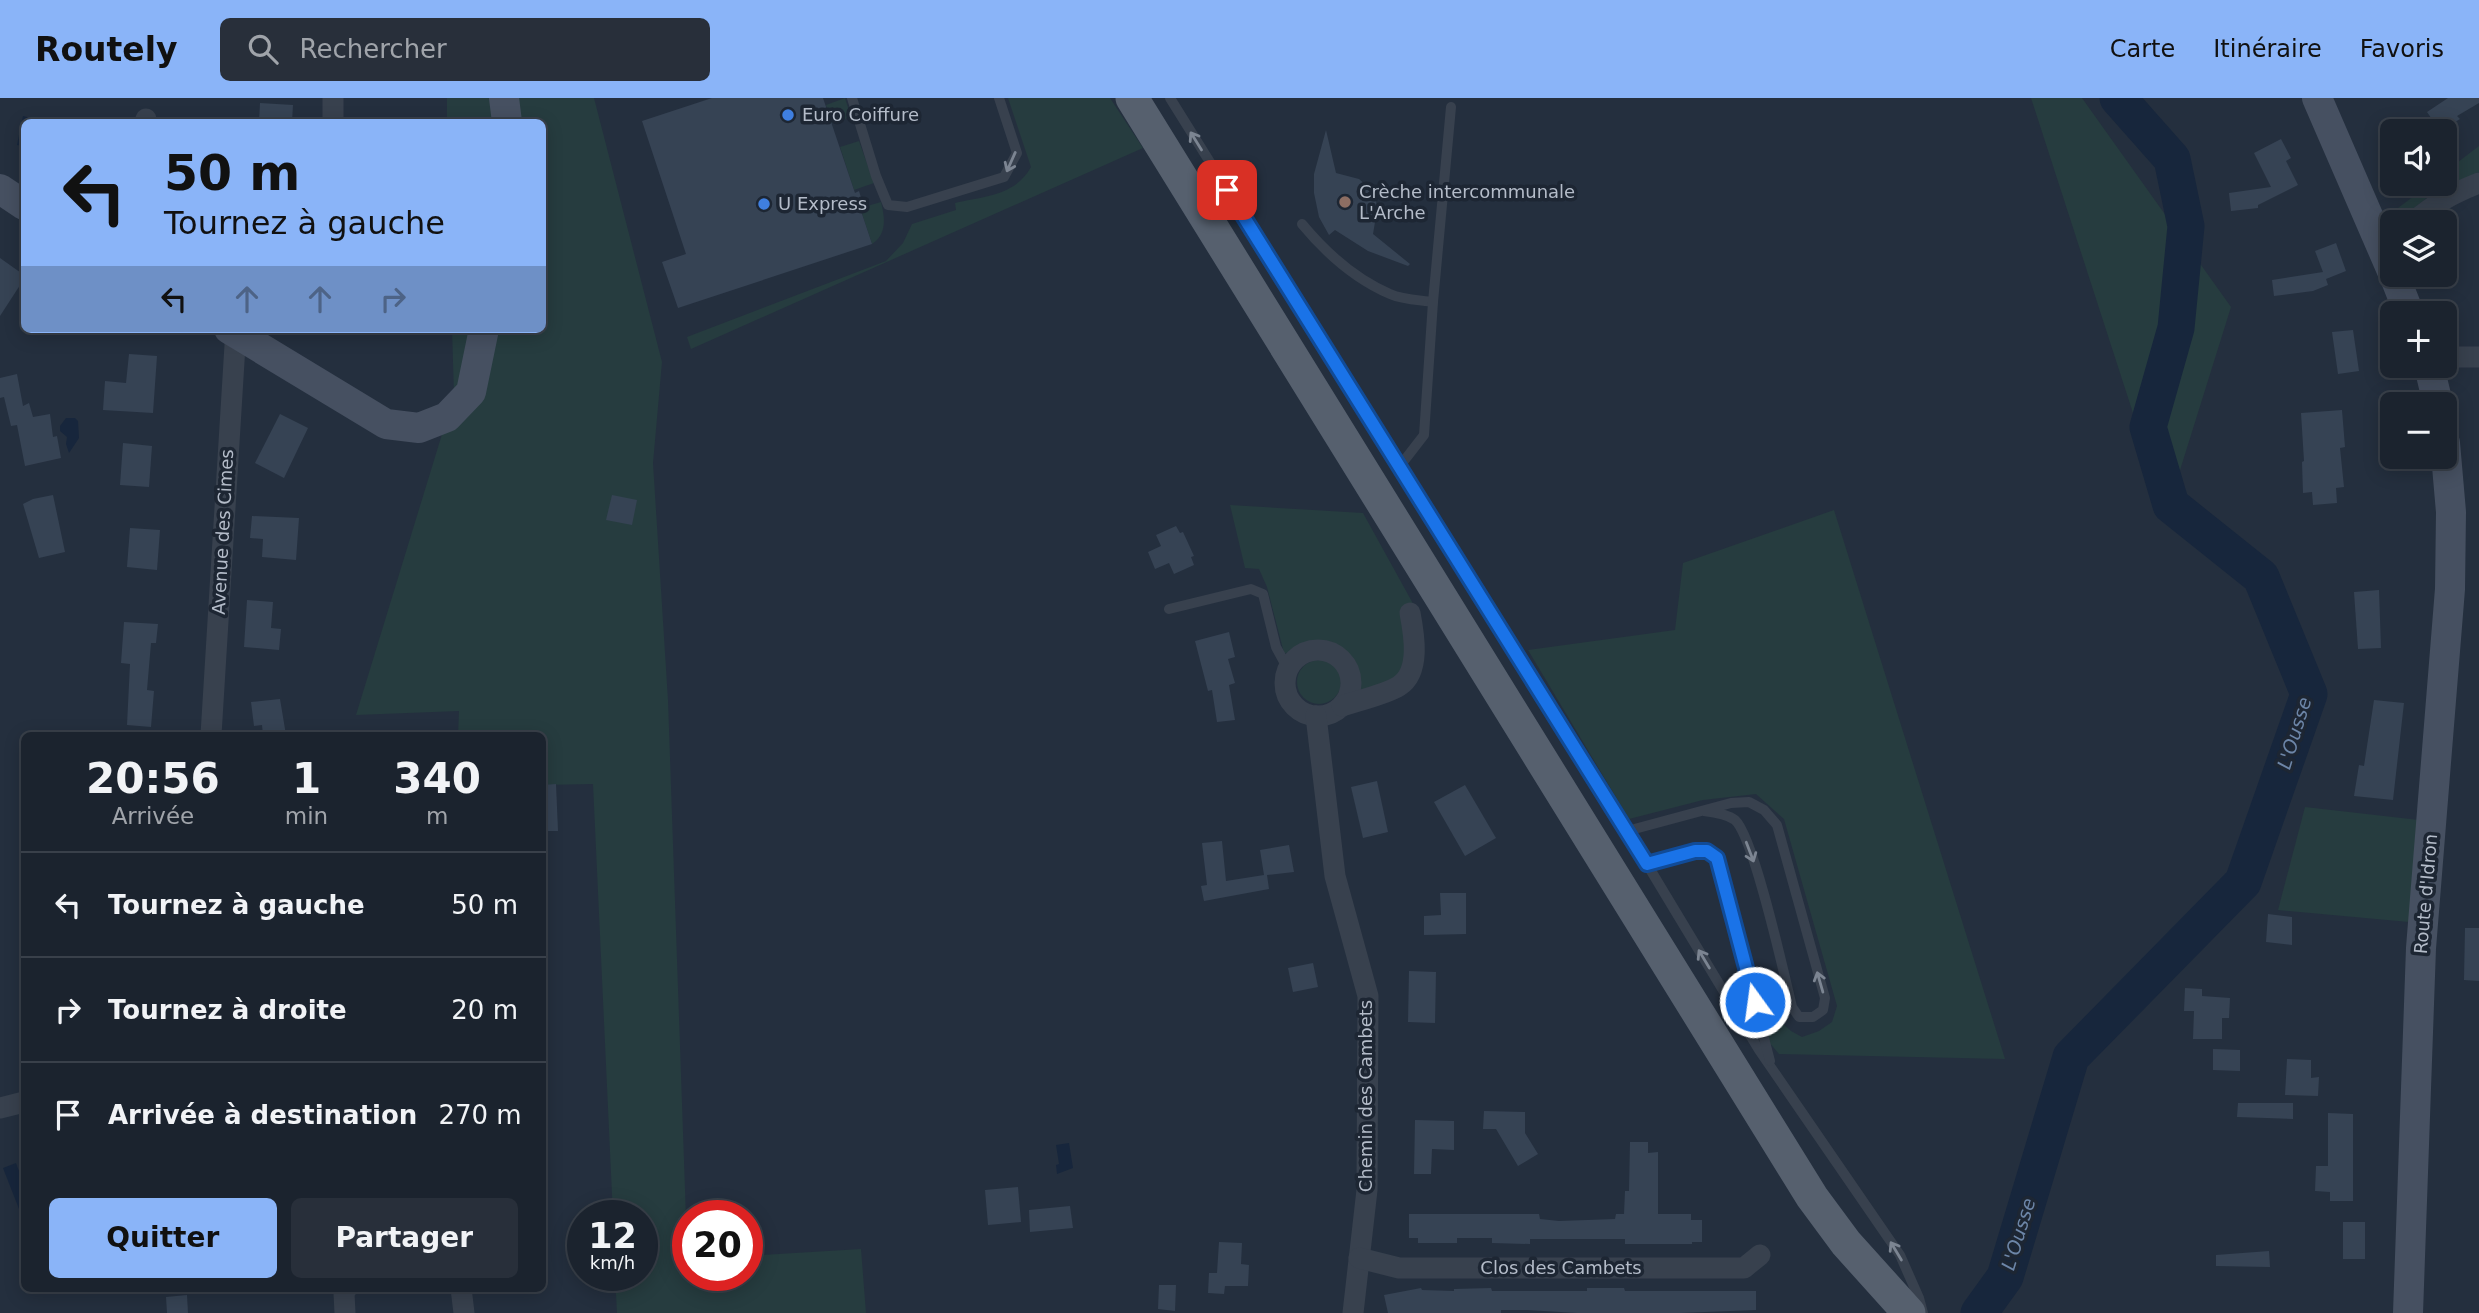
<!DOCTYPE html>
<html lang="fr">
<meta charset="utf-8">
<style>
:root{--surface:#1b232e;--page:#282f3a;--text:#f1f3f6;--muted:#a0a4aa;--line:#39404a;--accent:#8ab4f8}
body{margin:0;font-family:"DejaVu Sans",sans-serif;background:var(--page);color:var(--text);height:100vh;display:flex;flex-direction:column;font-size:26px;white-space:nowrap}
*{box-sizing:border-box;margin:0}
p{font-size:23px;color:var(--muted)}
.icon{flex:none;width:38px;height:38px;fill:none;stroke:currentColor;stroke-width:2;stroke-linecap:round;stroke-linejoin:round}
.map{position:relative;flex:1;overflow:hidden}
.sheet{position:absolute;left:21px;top:634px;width:525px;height:560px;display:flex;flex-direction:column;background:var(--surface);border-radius:10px;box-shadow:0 4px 18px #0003,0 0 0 2px var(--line)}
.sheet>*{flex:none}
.banner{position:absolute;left:21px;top:21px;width:525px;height:214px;border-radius:10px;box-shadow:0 4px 18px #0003,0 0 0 2px var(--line);background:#8ab4f8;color:#111;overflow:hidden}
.controls{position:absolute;left:2380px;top:21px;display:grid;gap:14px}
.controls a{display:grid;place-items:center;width:77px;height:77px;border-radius:10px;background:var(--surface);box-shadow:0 4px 18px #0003,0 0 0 2px var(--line);font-size:35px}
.speed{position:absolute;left:567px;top:1102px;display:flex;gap:14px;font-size:35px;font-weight:700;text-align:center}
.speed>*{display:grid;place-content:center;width:91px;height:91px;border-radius:50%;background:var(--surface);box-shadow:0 4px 18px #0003,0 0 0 2px var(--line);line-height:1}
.speed small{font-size:18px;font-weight:400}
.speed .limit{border:10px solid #d22;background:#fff;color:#111}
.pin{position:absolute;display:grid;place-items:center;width:60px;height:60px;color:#fff;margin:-30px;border-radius:14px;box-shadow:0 4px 10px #0006}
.me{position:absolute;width:77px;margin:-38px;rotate:346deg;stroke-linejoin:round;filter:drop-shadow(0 0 5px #0008)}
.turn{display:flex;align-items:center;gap:24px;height:147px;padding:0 28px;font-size:32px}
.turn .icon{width:91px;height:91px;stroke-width:2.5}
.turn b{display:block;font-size:49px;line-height:60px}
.lanes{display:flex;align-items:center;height:66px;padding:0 28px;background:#0003;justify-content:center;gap:35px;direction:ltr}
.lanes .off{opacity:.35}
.eta{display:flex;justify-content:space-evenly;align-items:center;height:119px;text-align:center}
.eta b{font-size:42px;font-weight:700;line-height:49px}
.primary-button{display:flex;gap:14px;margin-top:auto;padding:14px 28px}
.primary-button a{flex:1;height:80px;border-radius:10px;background:var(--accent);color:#111;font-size:28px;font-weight:700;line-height:80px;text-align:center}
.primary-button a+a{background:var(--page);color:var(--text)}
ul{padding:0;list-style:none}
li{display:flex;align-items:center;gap:21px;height:105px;padding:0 28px;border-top:2px solid var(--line)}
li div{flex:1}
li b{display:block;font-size:26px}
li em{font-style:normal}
header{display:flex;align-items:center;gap:42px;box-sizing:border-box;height:98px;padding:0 35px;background:var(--accent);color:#111}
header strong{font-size:33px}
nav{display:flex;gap:38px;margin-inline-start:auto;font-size:24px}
.search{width:490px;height:63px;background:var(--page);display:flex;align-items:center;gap:18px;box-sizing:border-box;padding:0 24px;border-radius:10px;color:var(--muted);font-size:26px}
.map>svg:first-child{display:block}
</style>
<header>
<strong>Routely</strong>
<div class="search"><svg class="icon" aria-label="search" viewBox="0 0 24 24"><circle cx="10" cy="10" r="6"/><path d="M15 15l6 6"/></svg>Rechercher</div>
<nav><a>Carte</a><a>Itinéraire</a><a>Favoris</a></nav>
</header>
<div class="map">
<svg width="2479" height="1215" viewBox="0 0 2479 1215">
<rect width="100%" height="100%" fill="#242f3e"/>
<g fill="#263c3f">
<path d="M447 0H594L662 264 653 365 668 602 688 1178H747V1158L861 1151 866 1215H617L615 1178H642V1118H613L593 686 543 687 542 637H458L459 613 356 617 454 297 452 231H542V24H447Z"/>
<path d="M845 0 851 19 832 25 826 7Z"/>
<path d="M1008 0H1110L1143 50 691 251 687 239 886 163 903 145 912 126 956 112 955 105C984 98 1015 98 1031 69Z"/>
<path d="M2031 0H2082L2231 209 2166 417Z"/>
<path d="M859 43 874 85 854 92 840 49Z"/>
<path d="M2479 48V74L2433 95 2400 121 2394 113 2430 86H2445V74Z"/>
<path d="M881 104C885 120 887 136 872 146L860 110Z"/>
<path d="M1230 407 1363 415 1416 511 1408 553 1397 585 1357 597C1360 573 1345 537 1315 543 1303 546 1297 556 1284 555L1267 489 1259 471 1245 470Z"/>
<path d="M1834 412 2005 961 1779 956 1749 920 1770 914 1791 933 1802 939 1819 933 1832 924 1837 908 1784 721 1756 696 1703 702 1629 721 1528 552 1675 532 1683 465Z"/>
<circle cx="1319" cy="584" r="22"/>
<path d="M2305 709 2419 722 2409 824 2278 812Z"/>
</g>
<g fill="#17263c">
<path d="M23 18 38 22V24H24V48L17 47Z"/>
<path d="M66 320H75L78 323 79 340 69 355 66 346 67 339 60 333V328Z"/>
<path d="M1069 1045 1073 1070 1057 1076 1056 1067 1059 1066 1056 1047Z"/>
<path d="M16 1065 24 1087V1109L19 1111 3 1070Z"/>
</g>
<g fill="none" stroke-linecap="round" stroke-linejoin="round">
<path stroke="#17263c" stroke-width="37" d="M1979 1215 2005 1179 2071 959 2243 784 2309 596 2261 479 2171 407 2148 329 2176 230 2186 128 2172 61 2118 0"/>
</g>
<g fill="#364354">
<path d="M712 0H823L855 95 859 93 864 109 860 110 872 146 678 210 662 164 686 156 642 23Z"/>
<path d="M2448 0H2479V5L2457 18 2460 21 2440 33 2427 14Z"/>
<path d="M260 5 293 7 292 24H259Z"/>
<path d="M1326 32 1336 75 1359 81 1369 90 1376 102 1377 112 1373 136 1410 166 1408 168 1368 153 1335 132 1329 137 1319 119 1314 95V76Z"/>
<path d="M2281 41 2291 60 2286 63 2298 87 2258 107V110L2231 113 2229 95 2271 89 2254 55Z"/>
<path d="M2336 145 2346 173 2326 181 2328 187 2313 193 2274 198 2272 182 2323 174 2315 153Z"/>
<path d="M0 160 24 177V181L0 218Z"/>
<path d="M2353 232 2359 273 2338 276 2332 234Z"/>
<path d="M129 256 157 258 153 315 103 312 105 283 126 285Z"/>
<path d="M17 276 23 308 29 305 33 319 50 316 53 339 57 338 61 360 25 368 17 327 11 328 4 299 0 300V280Z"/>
<path d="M2342 312 2345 349 2340 350 2344 389 2336 390 2337 405 2313 407 2312 394 2303 395 2302 364 2304 363 2301 315Z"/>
<path d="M280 316 308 330 284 380 255 365Z"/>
<path d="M123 345 152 348 149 389 120 387Z"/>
<path d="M53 397 65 454 39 460 23 406 33 401Z"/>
<path d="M612 397 637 402 632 427 606 422Z"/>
<path d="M252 418 299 420 296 462 262 459 263 441 250 440Z"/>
<path d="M1176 428 1180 435 1183 434 1194 458 1191 459 1194 467 1174 476 1169 465 1155 471 1148 454 1161 448 1156 437Z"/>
<path d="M130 430 160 432 157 472 127 469Z"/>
<path d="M2379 492 2381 550 2358 551 2354 494Z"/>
<path d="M247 502 273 504 271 530 281 531 279 552 244 549Z"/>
<path d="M124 524 158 526 156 545H151L147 592 154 593 151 629 127 627 130 566 121 565Z"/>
<path d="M1229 534 1235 559 1228 561 1235 585 1229 587 1235 622 1217 624 1212 592 1208 593 1195 543Z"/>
<path d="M280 601 286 637H263L262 627 254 628 251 604Z"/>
<path d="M2374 602 2404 605 2393 702 2354 698 2359 667 2364 668Z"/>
<path d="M1377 683 1388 734 1363 740 1351 689Z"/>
<path d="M556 686 558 733H542V687Z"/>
<path d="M1465 687 1496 740 1465 758 1434 704Z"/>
<path d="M1222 743 1226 783 1264 777 1260 752 1289 747 1294 774 1267 777 1269 791 1204 803 1201 788 1207 787 1202 745Z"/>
<path d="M1440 795H1466V836L1424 837V818L1441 817Z"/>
<path d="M2268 816 2292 819V847L2266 844Z"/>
<path d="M2465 830H2479V883L2464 882Z"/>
<path d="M1313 865 1318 889 1293 894 1288 870Z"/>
<path d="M1409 873 1436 874 1435 925 1408 924Z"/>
<path d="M2185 890 2202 891V898L2230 900 2229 920H2222V941H2193L2194 913H2184Z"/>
<path d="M2213 951 2240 952V973L2213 972Z"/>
<path d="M2287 961 2311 962V980L2319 979 2318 998 2285 997Z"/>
<path d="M2238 1005H2293V1021L2237 1019Z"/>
<path d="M1484 1013 1525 1014V1035L1538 1056 1518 1068 1496 1031H1483Z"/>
<path d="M2328 1015 2353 1016V1103H2330V1094L2315 1093 2316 1068H2328Z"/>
<path d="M1415 1022 1454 1023V1052L1432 1051 1431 1076H1414Z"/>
<path d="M1630 1044H1648V1055L1658 1054V1116H1691V1122H1702V1144H1692V1146H1625V1141H1530V1146L1492 1145V1140H1457V1145H1418V1140H1409V1116H1539L1540 1121 1559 1123 1615 1121 1616 1116H1624L1625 1093H1629Z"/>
<path d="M1018 1089 1021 1124 988 1127 985 1092Z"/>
<path d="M1070 1108 1073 1130 1030 1134 1029 1112Z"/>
<rect x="2343" y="1124" width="22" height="37"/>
<path d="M1219 1144 1242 1145 1241 1166 1249 1167 1248 1188H1225L1224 1196 1208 1195 1209 1175H1217Z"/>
<path d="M2269 1153 2270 1169 2216 1168V1157Z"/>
<path d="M1159 1187H1176L1175 1213 1158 1211Z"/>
<path d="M1421 1190 1422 1192 1454 1193V1191L1491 1190 1492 1193H1587V1190H1624L1625 1193H1756V1212L1680 1215H1577L1527 1212H1501V1215H1388L1384 1197Z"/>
<path d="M187 1197 188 1215H167L166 1199Z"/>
</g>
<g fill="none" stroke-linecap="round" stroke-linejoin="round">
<g stroke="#38414e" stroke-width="10">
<path d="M852 0 876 78 888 107 907 109 1004 79 1017 55 999 0"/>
<path d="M1170 0 1627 733 1759 952 1900 1157 1919 1200 1923 1215"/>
<path d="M1302 126C1326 155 1355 181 1390 196 1403 202 1420 202 1433 204"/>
<path d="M1400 368 1424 337 1433 204 1451 9"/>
<path d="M1169 511 1251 491 1263 496 1276 549 1288 571"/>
<path d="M1627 733 1731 705 1749 704 1764 712 1777 727 1825 900 1823 912 1813 919H1799L1792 909C1784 876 1754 739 1735 722 1727 716 1713 714 1704 713"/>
<path d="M1647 766 1695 753H1707L1717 760 1770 963"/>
</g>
<g stroke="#38414e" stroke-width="21">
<path d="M333 0V24"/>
<path d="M145 24 146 21"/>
<path d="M2413 124C2436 105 2451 96 2479 85"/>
<path d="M2445 259H2479"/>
<circle cx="1318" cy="585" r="33"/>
<path d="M1342 608C1357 603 1387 596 1399 588 1421 574 1414 536 1410 515"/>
<path d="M1316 618 1335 778 1368 898 1367 1092 1353 1215"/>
<path d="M211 637 236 231"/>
<path d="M0 1010 24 1004"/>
<path d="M1359 1160 1399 1170H1744L1760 1157"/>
<path d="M461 1190 464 1215"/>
<path d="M345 1215 344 1195 347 1190"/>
</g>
<g stroke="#465061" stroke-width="30">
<path d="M504 0 507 24"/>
<path d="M2317 0 2392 173"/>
<path d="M0 91 24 107"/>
<path d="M2394 177 2409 215"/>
<path d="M229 231 386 326 419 330 447 319 471 294 484 231"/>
<path d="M2429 268 2438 306"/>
<path d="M2408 1215 2421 850 2450 491 2451 414 2445 345"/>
</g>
<path stroke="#56606e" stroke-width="33" d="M1132 0 1812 1099 1846 1145 1909 1215"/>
</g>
<defs><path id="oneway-shaft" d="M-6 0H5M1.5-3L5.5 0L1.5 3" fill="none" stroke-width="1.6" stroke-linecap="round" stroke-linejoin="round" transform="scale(1.75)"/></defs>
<g stroke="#7c8592">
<use href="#oneway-shaft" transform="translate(1196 43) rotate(-122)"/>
<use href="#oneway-shaft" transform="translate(1011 64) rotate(114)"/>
<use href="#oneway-shaft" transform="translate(1750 754) rotate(69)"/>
<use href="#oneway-shaft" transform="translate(1704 861) rotate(-121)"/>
<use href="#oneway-shaft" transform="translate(1820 884) rotate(-106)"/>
<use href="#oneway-shaft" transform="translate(1896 1153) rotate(-121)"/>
</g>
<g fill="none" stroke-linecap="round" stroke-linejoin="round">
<defs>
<path id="route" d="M1227 92 1647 766 1695 753H1707L1717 760 1755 904"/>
</defs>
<use href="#route" stroke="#114b97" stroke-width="18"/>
<use href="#route" stroke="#1a73e8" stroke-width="12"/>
</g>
<g fill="#3f7fe0" stroke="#1d2633" stroke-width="2.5">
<circle cx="788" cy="17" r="7"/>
<circle cx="764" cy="106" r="7"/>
</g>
<circle fill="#8d6e63" stroke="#1d2633" stroke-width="2.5" cx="1345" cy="104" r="7"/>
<g text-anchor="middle" stroke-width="7" stroke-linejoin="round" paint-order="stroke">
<g font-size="18" fill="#b4bcc9" stroke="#1d2633" text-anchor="start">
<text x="802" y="23">Euro Coiffure</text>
<text x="1359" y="100">Crèche intercommunale<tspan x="1359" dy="21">L'Arche</tspan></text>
<text x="778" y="112">U Express</text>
</g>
<g font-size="18" fill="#b4bcc9" stroke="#1d2633">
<text transform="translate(223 434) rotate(-87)" y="6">Avenue des Cimes</text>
<text transform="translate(2426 796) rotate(-85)" y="6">Route d'Idron</text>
<text transform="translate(1366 998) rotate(-90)" y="6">Chemin des Cambets</text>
<text x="1561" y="1176">Clos des Cambets</text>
</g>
<g font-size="19" font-style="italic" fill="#6d86a8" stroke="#1d2633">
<text transform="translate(2294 635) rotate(-73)" y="7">L'Ousse</text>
<text transform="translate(2018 1136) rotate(-73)" y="7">L'Ousse</text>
</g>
</g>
</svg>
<div class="controls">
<a><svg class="icon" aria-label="sound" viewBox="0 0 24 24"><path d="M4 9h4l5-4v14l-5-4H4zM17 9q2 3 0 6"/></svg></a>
<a><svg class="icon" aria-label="layers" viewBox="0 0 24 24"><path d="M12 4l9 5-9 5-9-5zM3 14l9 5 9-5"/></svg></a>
<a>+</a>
<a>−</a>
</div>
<div class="speed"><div>12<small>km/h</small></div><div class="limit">20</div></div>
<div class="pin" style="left:1227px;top:92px;background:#d93025"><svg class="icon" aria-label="arrive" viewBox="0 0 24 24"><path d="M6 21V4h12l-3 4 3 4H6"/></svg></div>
<svg class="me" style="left:1755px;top:904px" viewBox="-20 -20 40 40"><circle r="17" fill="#1a73e8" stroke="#fff" stroke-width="3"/><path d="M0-11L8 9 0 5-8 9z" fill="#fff"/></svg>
<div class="banner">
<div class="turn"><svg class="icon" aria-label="left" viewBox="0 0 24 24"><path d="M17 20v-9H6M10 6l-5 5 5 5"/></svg><div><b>50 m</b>Tournez à gauche</div></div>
<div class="lanes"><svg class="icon" aria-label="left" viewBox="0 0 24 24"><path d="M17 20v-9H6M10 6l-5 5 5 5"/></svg><svg class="icon off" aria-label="ahead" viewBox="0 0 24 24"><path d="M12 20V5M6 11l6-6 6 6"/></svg><svg class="icon off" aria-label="ahead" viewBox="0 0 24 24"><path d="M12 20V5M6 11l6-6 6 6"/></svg><svg class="icon off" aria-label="right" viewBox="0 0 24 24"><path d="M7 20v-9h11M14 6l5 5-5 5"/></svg></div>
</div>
<section class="sheet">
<div class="eta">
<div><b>20:56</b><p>Arrivée</p></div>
<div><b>1</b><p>min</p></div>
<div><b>340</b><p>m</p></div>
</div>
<ul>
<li><svg class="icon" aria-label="left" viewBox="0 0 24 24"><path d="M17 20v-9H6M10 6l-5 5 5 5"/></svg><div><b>Tournez à gauche</b></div><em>50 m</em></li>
<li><svg class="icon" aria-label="right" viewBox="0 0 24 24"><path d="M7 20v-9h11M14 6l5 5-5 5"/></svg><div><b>Tournez à droite</b></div><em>20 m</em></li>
<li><svg class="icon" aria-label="arrive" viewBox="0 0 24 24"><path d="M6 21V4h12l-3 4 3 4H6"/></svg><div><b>Arrivée à destination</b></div><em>270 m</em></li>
</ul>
<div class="primary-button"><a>Quitter</a><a>Partager</a></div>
</section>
</div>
